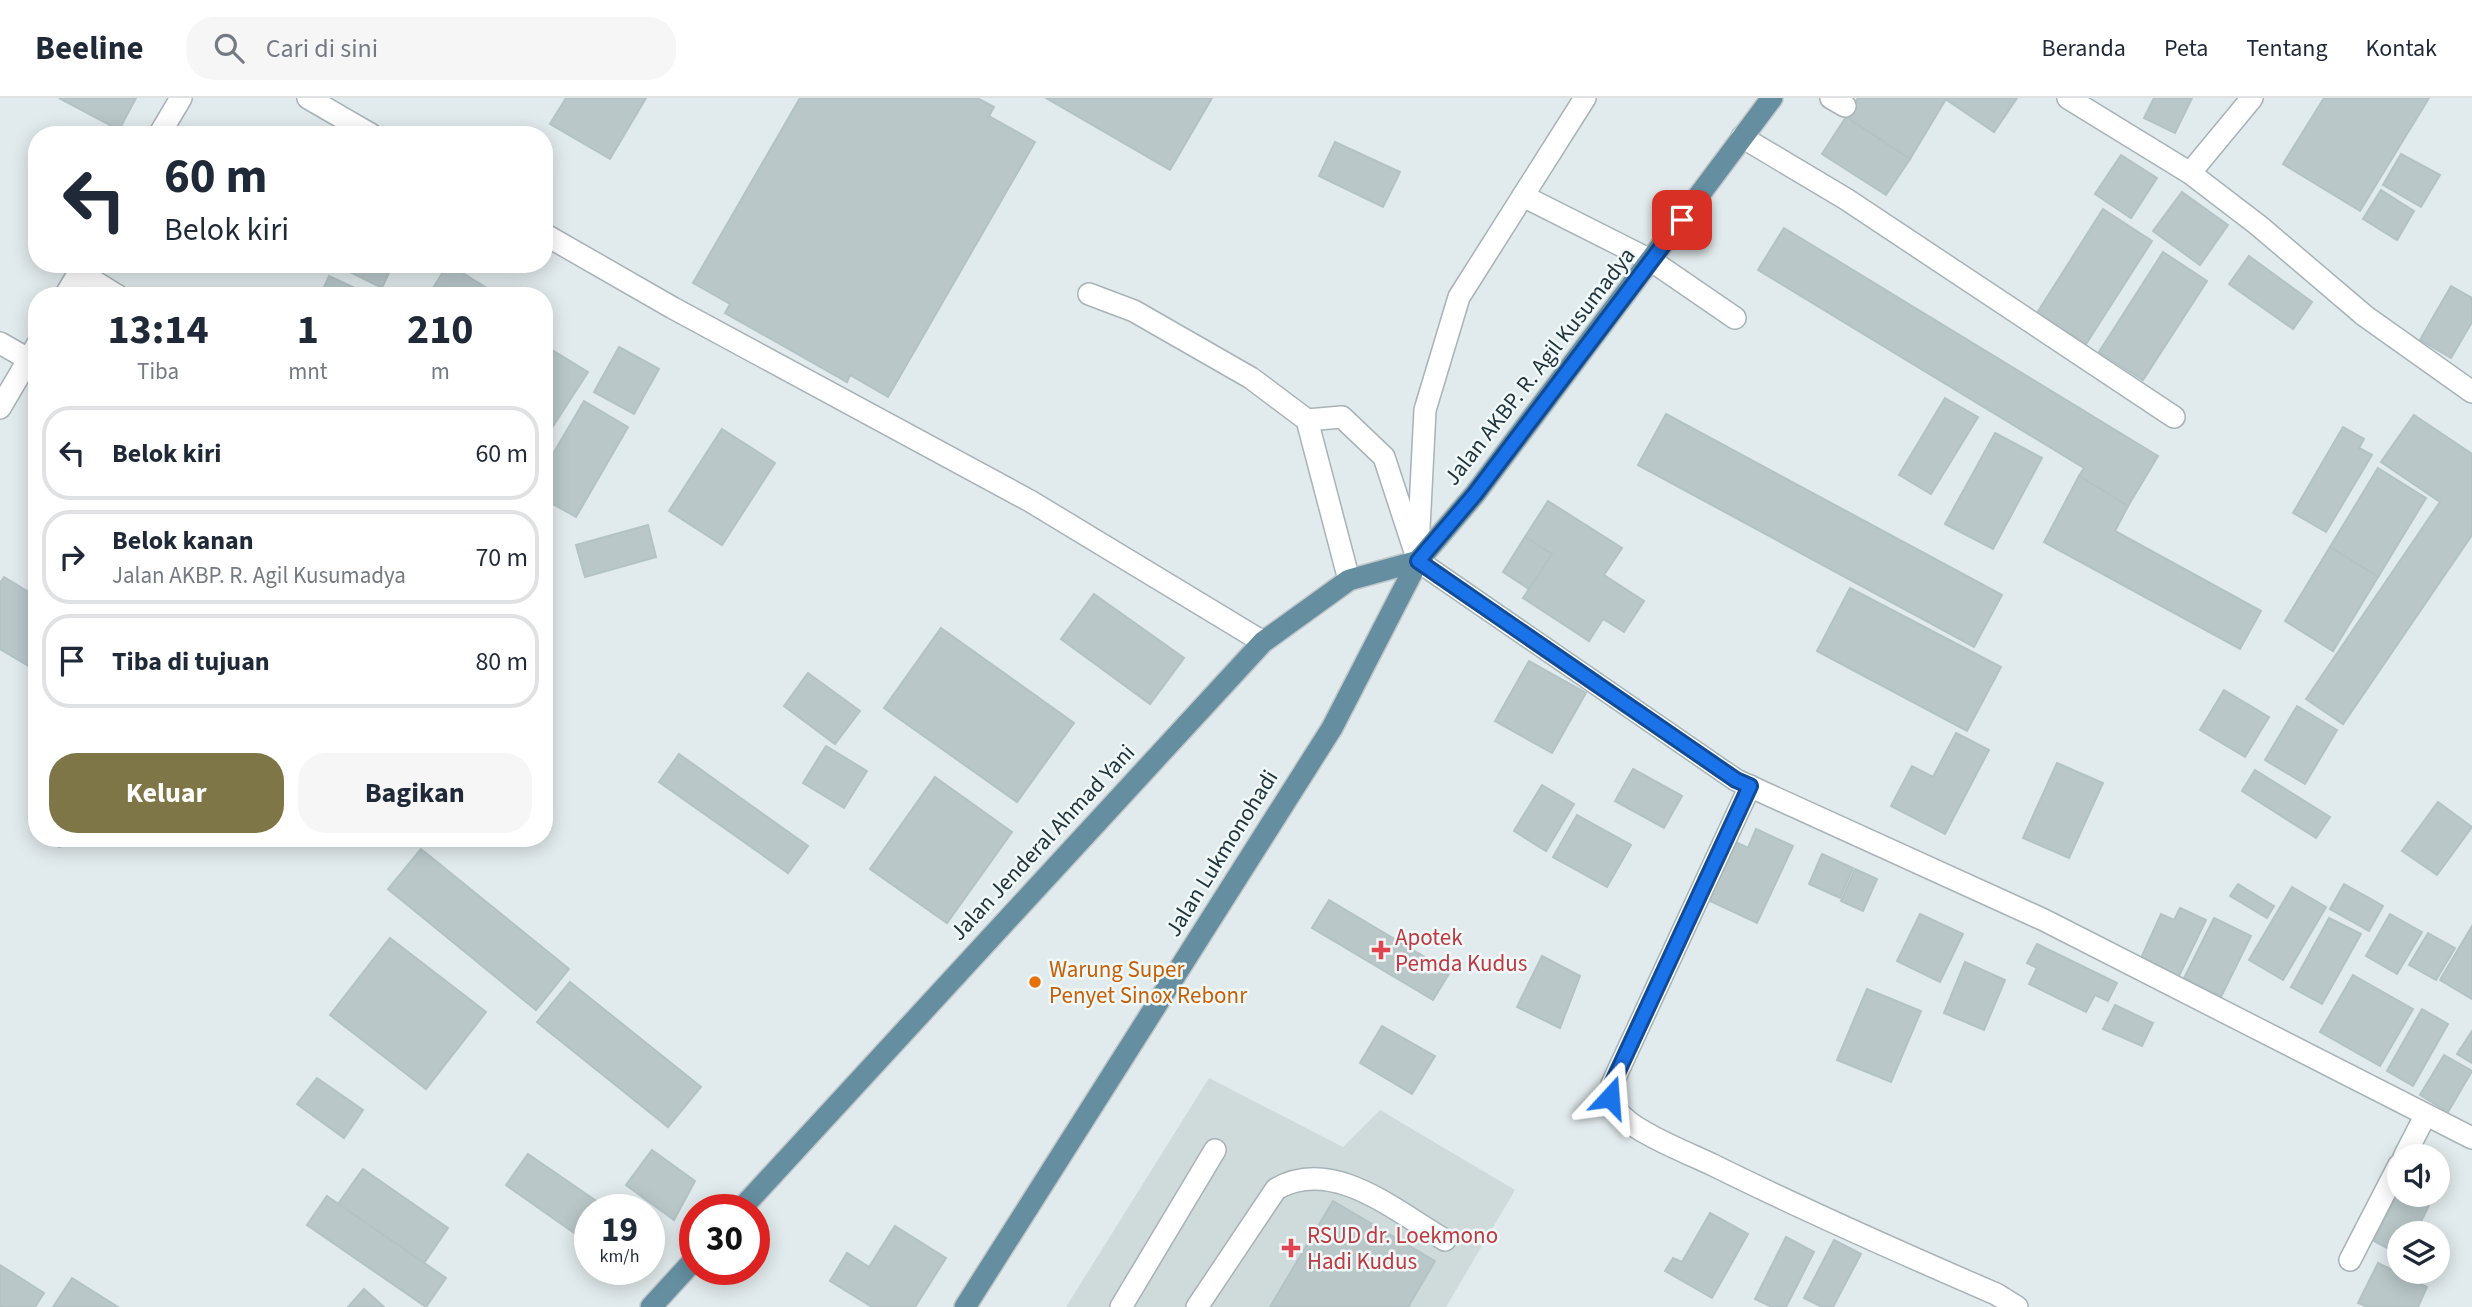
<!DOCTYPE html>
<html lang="id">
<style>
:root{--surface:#fff;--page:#f6f6f7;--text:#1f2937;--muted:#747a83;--line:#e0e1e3;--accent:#7e7646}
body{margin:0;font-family:"Source Sans 3",sans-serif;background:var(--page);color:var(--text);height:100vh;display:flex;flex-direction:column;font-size:26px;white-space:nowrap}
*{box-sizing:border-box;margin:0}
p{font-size:23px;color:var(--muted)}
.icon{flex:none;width:38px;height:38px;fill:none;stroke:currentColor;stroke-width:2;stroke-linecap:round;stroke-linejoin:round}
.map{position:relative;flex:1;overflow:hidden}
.sheet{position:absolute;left:28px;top:189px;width:525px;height:560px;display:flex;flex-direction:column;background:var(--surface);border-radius:28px;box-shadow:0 4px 18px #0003}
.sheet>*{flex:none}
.top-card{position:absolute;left:28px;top:28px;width:525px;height:147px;border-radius:28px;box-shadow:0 4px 18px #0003;background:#fff;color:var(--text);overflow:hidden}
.controls{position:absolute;left:2387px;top:1046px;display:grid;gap:14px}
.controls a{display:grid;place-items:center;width:63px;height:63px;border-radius:50%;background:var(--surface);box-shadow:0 4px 18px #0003;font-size:35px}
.speed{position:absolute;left:574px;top:1096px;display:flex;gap:14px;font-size:35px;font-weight:700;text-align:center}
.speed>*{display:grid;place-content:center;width:91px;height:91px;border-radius:50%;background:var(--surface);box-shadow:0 4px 18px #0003;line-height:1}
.speed small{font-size:18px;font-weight:400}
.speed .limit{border:10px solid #d22;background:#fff;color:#111}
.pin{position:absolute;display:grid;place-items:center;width:60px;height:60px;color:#fff;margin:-30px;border-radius:14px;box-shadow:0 4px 10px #0006}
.me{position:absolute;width:77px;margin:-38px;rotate:19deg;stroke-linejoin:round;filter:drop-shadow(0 0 5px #0008)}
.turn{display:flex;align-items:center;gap:24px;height:147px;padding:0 21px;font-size:32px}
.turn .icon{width:91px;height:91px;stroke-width:2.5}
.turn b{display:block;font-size:49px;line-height:60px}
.eta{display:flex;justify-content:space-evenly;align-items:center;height:119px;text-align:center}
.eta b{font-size:42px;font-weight:700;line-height:49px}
.primary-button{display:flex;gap:14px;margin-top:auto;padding:14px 21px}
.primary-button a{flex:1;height:80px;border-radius:28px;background:var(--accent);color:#fff;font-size:28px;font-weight:700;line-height:80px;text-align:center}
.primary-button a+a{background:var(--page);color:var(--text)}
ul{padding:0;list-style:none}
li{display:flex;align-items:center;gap:21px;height:94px;margin:0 14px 10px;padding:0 7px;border:4px solid var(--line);border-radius:28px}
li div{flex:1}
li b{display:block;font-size:26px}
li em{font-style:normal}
header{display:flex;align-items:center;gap:42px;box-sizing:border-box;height:98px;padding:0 35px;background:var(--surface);border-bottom:2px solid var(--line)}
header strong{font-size:33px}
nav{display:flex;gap:38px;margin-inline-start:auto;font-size:24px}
.search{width:490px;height:63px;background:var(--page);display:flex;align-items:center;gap:18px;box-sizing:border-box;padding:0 24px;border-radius:28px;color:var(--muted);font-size:26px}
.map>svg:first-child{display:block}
</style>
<header>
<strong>Beeline</strong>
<div class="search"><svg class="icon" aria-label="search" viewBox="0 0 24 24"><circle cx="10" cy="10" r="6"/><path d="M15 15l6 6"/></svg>Cari di sini</div>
<nav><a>Beranda</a><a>Peta</a><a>Tentang</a><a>Kontak</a></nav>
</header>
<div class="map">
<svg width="2472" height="1209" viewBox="0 0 2472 1209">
<rect width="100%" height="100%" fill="#e1eaec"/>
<path fill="#cfdadb" d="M1209 980 1343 1049 1380 1012 1515 1092 1446 1209H1066Z"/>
<g fill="#b9c7c9" stroke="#b3c3c5" stroke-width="2">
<path d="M59 0H136L119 32Z"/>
<path d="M566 0H646L610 61 550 26Z"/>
<path d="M800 0H977L994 9 989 18 1035 44 888 299 850 277 847 284 725 215 730 206 693 185Z"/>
<path d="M1046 0H1212L1170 72Z"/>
<path d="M1858 0H1944L1946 1 1910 61 1846 19Z"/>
<path d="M1944 0H2017L1994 34Z"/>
<path d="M2154 0H2192L2175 35 2144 20Z"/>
<path d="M2324 0H2429L2360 113 2283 66Z"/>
<path d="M1846 19 1910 61 1886 97 1822 56Z"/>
<path d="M1335 44 1400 74 1383 109 1319 78Z"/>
<path d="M2401 56 2440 77 2421 109 2383 87Z"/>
<path d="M2121 57 2157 80 2131 120 2095 96Z"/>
<path d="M37 64V79L31 76Z"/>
<path d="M2381 92 2414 113 2397 142 2363 121Z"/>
<path d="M2182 94 2228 127 2200 167 2153 133Z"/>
<path d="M2103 111 2152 143 2086 246 2037 215Z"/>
<path d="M1784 130 2158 358 2128 408 2079 378 2084 370 1758 172Z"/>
<path d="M2163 154 2207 183 2143 282 2099 254Z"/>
<path d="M2249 158 2312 204 2293 231 2229 186Z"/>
<path d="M334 166H393L382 190Z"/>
<path d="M448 166 500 198H428Z"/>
<path d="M329 178 359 192 356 198H320Z"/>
<path d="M2451 188 2472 200V224L2451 260 2420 242Z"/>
<path d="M544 247 588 274 548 336 544 334Z"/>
<path d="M619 249 659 271 634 316 594 294Z"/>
<path d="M1945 300 1978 319 1931 396 1899 377Z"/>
<path d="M584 303 628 329 576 419 544 401V371Z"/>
<path d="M1666 316 2002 497 1974 549 1638 367Z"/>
<path d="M2414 317 2472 356V437L2343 626 2306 601 2440 404 2381 364Z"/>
<path d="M2343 329 2364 341 2359 350 2372 357 2326 434 2293 415Z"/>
<path d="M722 331 775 365 722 447 669 413Z"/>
<path d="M1995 335 2042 360 1993 451 1945 426Z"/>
<path d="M2378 370 2426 400 2378 479 2330 449Z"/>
<path d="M2079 378 2128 408 2115 433 2261 513 2240 551 2044 444Z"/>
<path d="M1548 403 1622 450 1604 477 1644 503 1624 534 1603 521 1589 543 1523 500 1552 456 1525 439Z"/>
<path d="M648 427 656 459 585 479 576 447Z"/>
<path d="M1525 439 1552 456 1529 491 1503 474Z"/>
<path d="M2330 449 2378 479 2333 553 2285 523Z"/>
<path d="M4 479 37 499V573L0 551V485Z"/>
<path d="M1850 490 2001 569 1967 633 1817 553Z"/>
<path d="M1094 496 1184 560 1150 606 1061 541Z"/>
<path d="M941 530 1074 625 1017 704 884 610Z"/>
<path d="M1529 563 1586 595 1552 655 1495 623Z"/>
<path d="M808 575 860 613 835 646 784 608Z"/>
<path d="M2224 592 2269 619 2245 659 2200 632Z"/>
<path d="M2297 608 2337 632 2305 686 2265 662Z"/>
<path d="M1956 635 1989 652 1945 736 1891 708 1912 668 1933 679Z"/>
<path d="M826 648 867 673 844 710 803 685Z"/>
<path d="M679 656 808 748 788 775 659 684Z"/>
<path d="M2057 665 2103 685 2069 760 2023 740Z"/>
<path d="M1633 671 1682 698 1664 730 1615 703Z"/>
<path d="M2255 672 2330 719 2316 740 2242 693Z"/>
<path d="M935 679 1012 734 947 825 870 771Z"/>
<path d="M1542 687 1574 706 1546 753 1514 733Z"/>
<path d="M2438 704 2472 729 2437 777 2402 753Z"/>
<path d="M1577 717 1631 747 1607 789 1553 759Z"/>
<path d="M1756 731 1793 748 1757 825 1706 801 1734 743 1748 750Z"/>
<path d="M56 740H84L59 749Z"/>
<path d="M421 751 569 871 536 912 388 791Z"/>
<path d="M1822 756 1853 770 1840 800 1809 786Z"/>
<path d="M1855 771 1877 781 1863 813 1841 803Z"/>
<path d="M2238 786 2274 808 2267 820 2230 798Z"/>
<path d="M2344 786 2383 808 2369 833 2330 811Z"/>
<path d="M2292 789 2326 809 2283 882 2249 862Z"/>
<path d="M1329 802 1450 874 1433 902 1312 830Z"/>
<path d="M2180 810 2206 822 2179 878 2141 860 2161 816 2174 822Z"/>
<path d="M1920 816 1963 836 1940 884 1897 863Z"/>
<path d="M2390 816 2422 834 2397 876 2366 858Z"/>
<path d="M2214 820 2251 838 2221 899 2184 880Z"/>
<path d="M2329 820 2361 836 2322 906 2291 889Z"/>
<path d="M2472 828V901L2440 882Z"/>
<path d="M2428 835 2455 850 2436 882 2409 867Z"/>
<path d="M390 840 486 914 426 991 330 917Z"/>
<path d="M2037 846 2117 885 2108 903 2095 897 2086 914 2029 886 2037 870 2027 865Z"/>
<path d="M1542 858 1580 878 1560 930 1517 909Z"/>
<path d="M1965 864 2005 882 1984 932 1944 915Z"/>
<path d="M2353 877 2413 911 2380 968 2320 934Z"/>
<path d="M570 884 701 989 668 1029 537 924Z"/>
<path d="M1867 891 1921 913 1891 984 1837 962Z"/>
<path d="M2115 907 2153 925 2142 948 2103 931Z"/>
<path d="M2422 911 2448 926 2413 988 2387 973Z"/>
<path d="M1382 928 1435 958 1412 996 1360 965Z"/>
<path d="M2472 933V965L2457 956Z"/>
<path d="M2444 957 2472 973 2448 1014 2420 997Z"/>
<path d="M317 980 363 1012 344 1040 297 1006Z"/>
<path d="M652 1052 695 1083 674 1122 626 1087Z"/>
<path d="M528 1056 608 1111H590V1146L506 1087Z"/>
<path d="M363 1071 448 1130 424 1165 338 1106Z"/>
<path d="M2399 1093V1097H2434L2415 1136H2399V1156L2374 1143Z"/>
<path d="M327 1098 446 1180 426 1209 307 1127Z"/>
<path d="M1333 1103 1435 1163 1408 1209H1270Z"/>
<path d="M1710 1115 1748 1136 1712 1200 1665 1173 1673 1160 1682 1164Z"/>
<path d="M895 1128 946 1160 915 1209H872L830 1183 847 1155 869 1169Z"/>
<path d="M1786 1139 1814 1154 1786 1209H1772L1755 1201Z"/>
<path d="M1834 1142 1861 1156 1833 1209H1822L1804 1200Z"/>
<path d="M2378 1165 2427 1189 2418 1209H2368L2358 1205Z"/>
<path d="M0 1167 44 1195 35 1209H0Z"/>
<path d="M72 1180 118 1209H53Z"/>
<path d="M364 1191 384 1209H348Z"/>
</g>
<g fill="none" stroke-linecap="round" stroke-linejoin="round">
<defs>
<g id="minor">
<path d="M308 0 372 37"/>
<path d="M1831 0 1845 8"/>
<path d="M2068 0 2190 75 2258 127 2365 218 2472 294"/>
<path d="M159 37 181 0"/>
<path d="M1742 39 1846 101 2174 319"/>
<path d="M2190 75 2252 0"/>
<path d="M1523 98 1652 163 1735 220"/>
<path d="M544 136 673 210 1030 403 1263 544"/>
<path d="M79 174 118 198"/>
<path d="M1089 196 1134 213 1251 280 1307 322 1349 482"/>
<path d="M65 198 84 166"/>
<path d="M0 245 28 261"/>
<path d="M0 310 37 247"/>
<path d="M1307 322 1342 319 1384 359 1418 463 1736 682 2044 822 2472 1040"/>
<path d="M1418 450 1425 312 1459 199 1585 0"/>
<path d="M1750 688 1612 986C1610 1000 1613 1009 1623 1019 1640 1036 1690 1056 1713 1067 1806 1113 1901 1155 1996 1196L2017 1209"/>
<path d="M2404 1059 2425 1018"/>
<path d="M2350 1162 2399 1067"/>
<path d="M1121 1209 1215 1052"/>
<path d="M1197 1209 1276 1091C1333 1058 1395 1113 1445 1142"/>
</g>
<g id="major">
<path d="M741 1111 1263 544 1349 482 1418 463"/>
<path d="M651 1209 695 1161"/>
<path d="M965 1209 1332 630 1418 463 1475 396 1772 0"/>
</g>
</defs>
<use href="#minor" stroke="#a7b3b7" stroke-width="24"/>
<use href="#major" stroke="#c1c6c8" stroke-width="24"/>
<use href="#minor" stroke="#fff" stroke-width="21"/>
<use href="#major" stroke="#658fa1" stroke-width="21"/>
</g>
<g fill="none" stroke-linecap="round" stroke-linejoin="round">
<defs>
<path id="route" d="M1610 999 1612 986 1750 688 1736 682 1418 463 1475 396 1682 122"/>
</defs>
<use href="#route" stroke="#114b97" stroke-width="18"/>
<use href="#route" stroke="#1a73e8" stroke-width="12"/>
</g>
<g fill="#e0444e" stroke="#f1f8f8" stroke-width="2.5">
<path d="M1377.5 841.5h7v7h7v7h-7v7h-7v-7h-7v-7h7z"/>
<path d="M1287.5 1139.5h7v7h7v7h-7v7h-7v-7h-7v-7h7z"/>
</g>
<circle fill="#e8710a" stroke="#f1f8f8" stroke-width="2.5" cx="1035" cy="884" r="7"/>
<g text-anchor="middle" stroke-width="5" stroke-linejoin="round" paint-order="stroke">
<g font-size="23" fill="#21343c" stroke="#f1f8f8">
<text transform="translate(1539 268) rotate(-52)" y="8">Jalan AKBP. R. Agil Kusumadya</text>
<text transform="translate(1042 744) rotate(-47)" y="8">Jalan Jenderal Ahmad Yani</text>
<text transform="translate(1221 755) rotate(-58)" y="8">Jalan Lukmonohadi</text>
</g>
<g font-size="23" fill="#be3a42" stroke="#f1f8f8" text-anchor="start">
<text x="1395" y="847">Apotek<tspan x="1395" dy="26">Pemda Kudus</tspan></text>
<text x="1307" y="1145">RSUD dr. Loekmono<tspan x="1307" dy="26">Hadi Kudus</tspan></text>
</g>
<g font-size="23" fill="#c56008" stroke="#f1f8f8" text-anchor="start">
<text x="1049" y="879">Warung Super<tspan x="1049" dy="26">Penyet Sinox Rebonr</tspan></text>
</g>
</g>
</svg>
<div class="controls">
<a><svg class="icon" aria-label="sound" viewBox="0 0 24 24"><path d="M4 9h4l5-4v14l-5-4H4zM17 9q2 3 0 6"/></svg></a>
<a><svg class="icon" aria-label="layers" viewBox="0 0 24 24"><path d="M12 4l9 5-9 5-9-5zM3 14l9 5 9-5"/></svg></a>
</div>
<div class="speed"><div>19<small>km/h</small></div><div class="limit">30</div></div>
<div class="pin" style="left:1682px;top:122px;background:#d93025"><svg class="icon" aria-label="arrive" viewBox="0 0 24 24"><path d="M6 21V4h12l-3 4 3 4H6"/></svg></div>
<svg class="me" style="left:1610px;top:999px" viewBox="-20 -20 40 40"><path d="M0-17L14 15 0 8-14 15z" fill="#1a73e8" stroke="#fff" stroke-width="4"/></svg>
<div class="top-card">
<div class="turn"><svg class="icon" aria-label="left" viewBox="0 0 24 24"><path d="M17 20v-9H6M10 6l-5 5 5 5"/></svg><div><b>60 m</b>Belok kiri</div></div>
</div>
<section class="sheet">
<div class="eta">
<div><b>13:14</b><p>Tiba</p></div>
<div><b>1</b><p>mnt</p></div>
<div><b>210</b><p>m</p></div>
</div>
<ul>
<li><svg class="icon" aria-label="left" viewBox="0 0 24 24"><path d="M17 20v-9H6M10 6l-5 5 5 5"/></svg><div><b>Belok kiri</b></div><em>60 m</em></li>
<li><svg class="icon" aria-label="right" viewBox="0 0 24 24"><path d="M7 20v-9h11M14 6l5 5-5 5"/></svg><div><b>Belok kanan</b><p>Jalan AKBP. R. Agil Kusumadya</p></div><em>70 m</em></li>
<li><svg class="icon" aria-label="arrive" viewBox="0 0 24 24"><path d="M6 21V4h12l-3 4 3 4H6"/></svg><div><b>Tiba di tujuan</b></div><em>80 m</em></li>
</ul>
<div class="primary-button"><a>Keluar</a><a>Bagikan</a></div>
</section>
</div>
